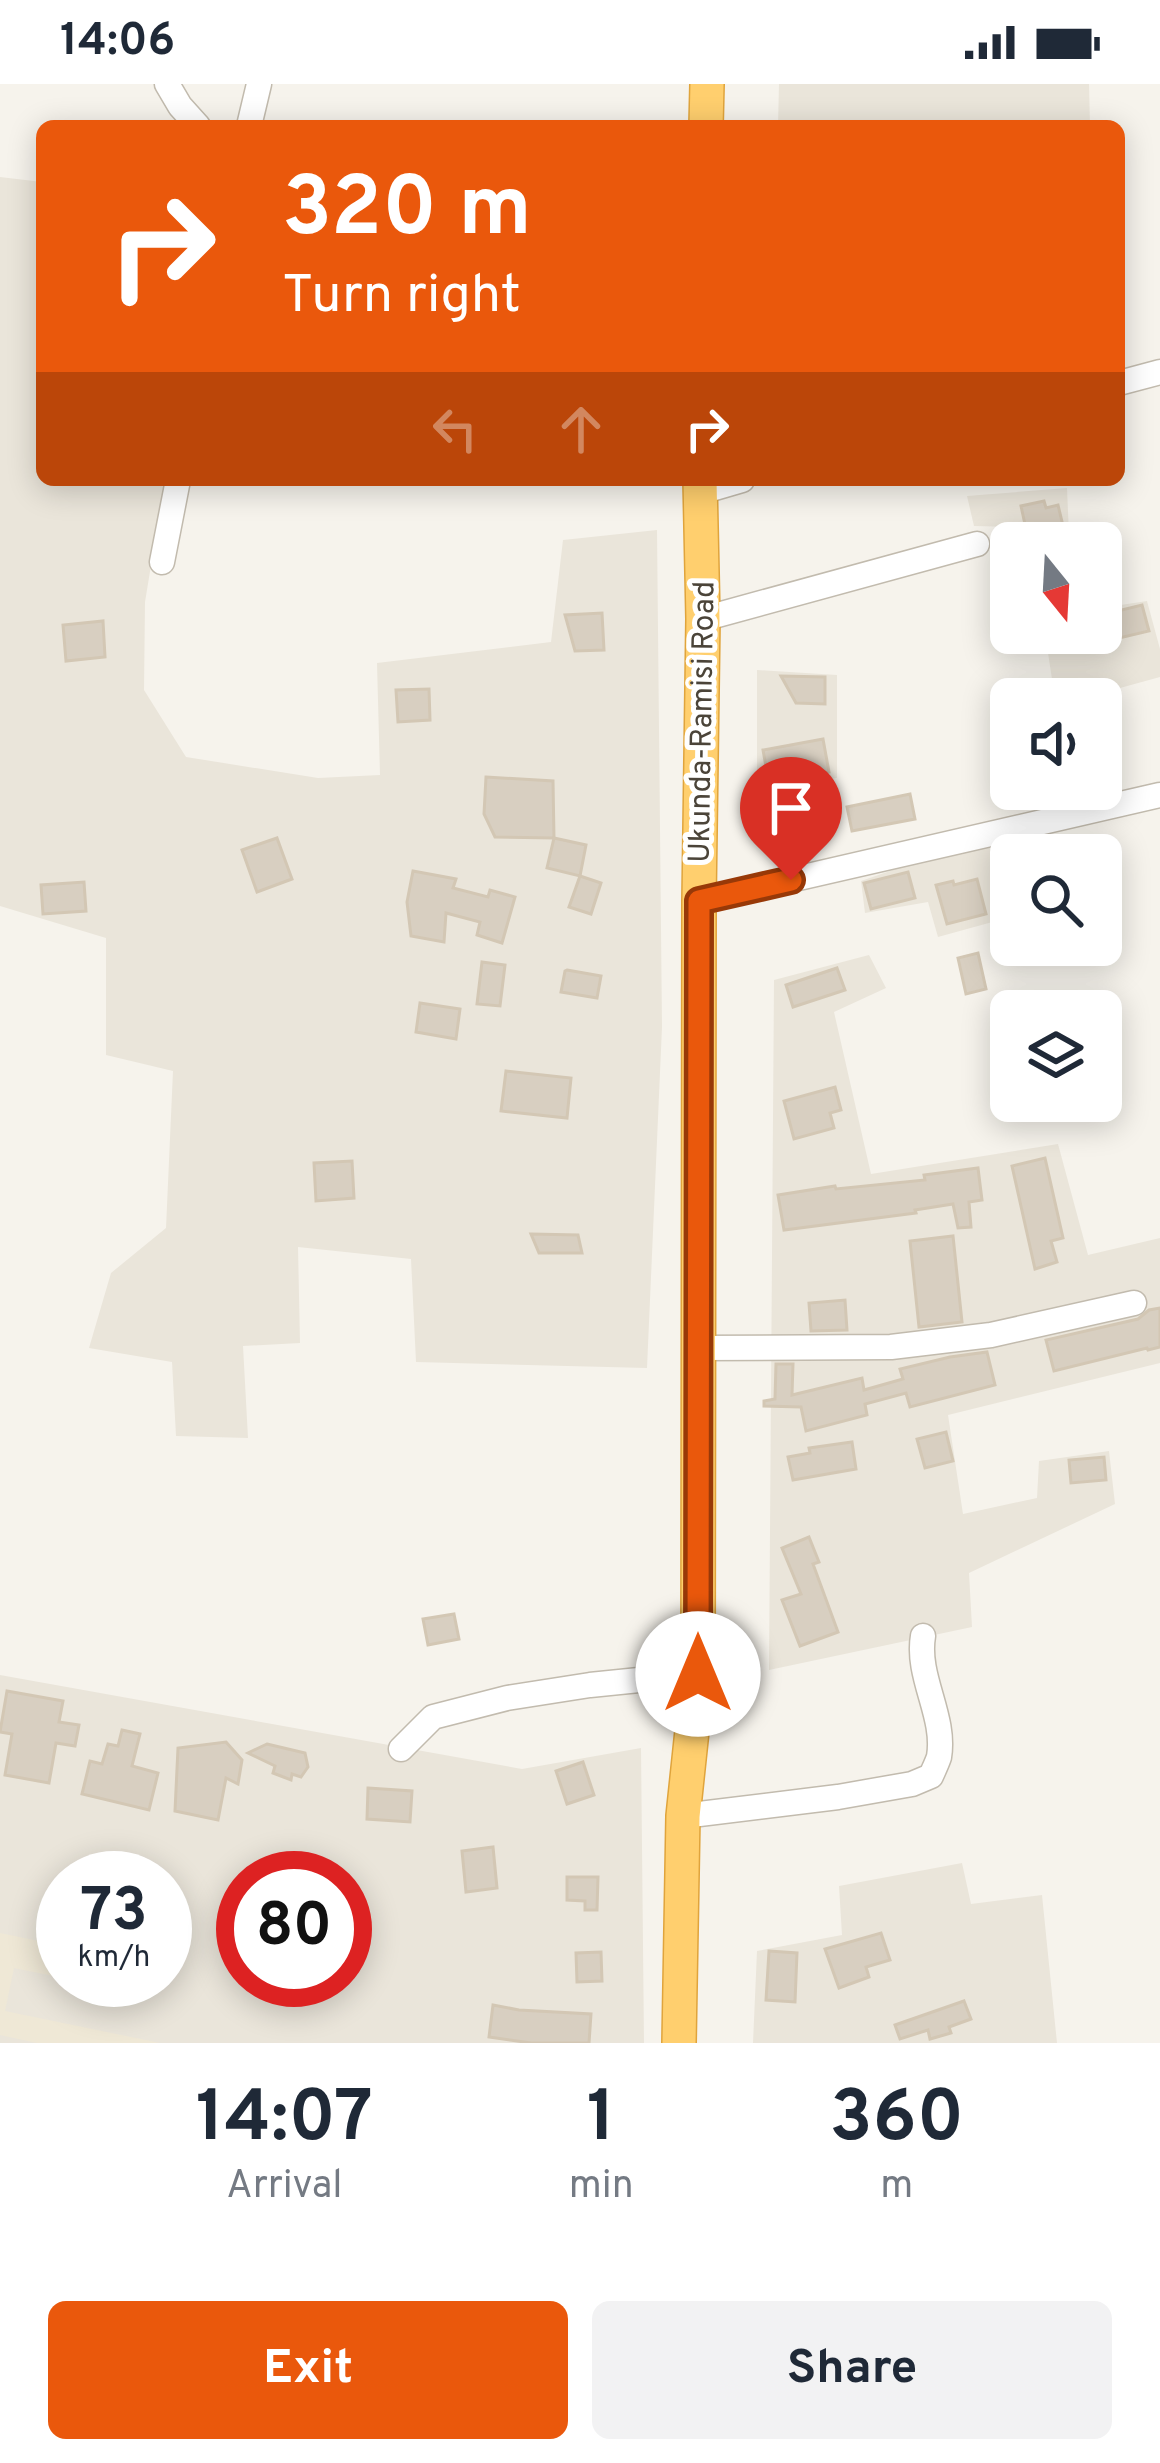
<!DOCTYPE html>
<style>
:root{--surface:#fff;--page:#f2f2f3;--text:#1f2937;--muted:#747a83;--accent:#ea580c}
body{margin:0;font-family:Overpass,sans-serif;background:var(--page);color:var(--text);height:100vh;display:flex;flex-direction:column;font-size:45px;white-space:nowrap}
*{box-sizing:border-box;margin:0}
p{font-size:39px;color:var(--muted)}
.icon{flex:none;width:66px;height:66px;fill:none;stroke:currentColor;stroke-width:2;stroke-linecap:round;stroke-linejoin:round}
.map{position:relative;height:1959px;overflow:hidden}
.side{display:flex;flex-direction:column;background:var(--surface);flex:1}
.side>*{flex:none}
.top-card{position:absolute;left:36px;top:36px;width:1089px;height:366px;border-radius:18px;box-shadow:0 6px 30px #0003;background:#ea580c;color:#fff;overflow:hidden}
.needle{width:78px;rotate:162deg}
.buttons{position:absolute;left:990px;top:438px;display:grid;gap:24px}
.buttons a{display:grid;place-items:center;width:132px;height:132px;border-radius:18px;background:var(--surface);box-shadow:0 6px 30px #0003;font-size:60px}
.speed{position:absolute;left:36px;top:1767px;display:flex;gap:24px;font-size:60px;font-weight:700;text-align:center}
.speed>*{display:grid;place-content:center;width:156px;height:156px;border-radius:50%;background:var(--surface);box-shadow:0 6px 30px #0003;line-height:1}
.speed small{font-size:30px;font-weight:400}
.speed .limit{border:18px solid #d22;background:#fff;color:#111}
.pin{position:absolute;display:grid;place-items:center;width:102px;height:102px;color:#fff;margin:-123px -51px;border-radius:50% 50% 50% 0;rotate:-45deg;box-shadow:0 0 12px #0007}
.pin .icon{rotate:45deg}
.me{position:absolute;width:132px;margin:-66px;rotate:0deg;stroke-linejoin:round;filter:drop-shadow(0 0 9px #0008)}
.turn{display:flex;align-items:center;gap:42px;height:252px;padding:0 48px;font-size:54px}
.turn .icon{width:156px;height:156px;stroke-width:2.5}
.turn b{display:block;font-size:84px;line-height:102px}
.lanes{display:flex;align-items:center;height:114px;padding:0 48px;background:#0003;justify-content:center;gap:60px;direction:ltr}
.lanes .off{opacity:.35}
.eta{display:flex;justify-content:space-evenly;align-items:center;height:204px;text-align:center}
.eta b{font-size:72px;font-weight:700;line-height:84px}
.cta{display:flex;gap:24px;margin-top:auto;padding:24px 48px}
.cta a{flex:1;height:138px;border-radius:18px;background:var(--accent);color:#fff;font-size:48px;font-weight:700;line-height:138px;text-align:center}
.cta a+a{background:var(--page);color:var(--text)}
.status{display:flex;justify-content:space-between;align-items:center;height:84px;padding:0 60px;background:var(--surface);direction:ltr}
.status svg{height:33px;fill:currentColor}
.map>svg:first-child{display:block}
</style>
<div class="status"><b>14:06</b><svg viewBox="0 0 49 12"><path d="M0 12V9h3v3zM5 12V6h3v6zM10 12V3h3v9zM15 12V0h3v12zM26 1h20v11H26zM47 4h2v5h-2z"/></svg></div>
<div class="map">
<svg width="1160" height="1959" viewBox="0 0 1160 1959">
<rect width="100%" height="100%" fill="#f6f3ec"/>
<g fill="#eae5da" fill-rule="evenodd">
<path d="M779 0H1089L1090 42H778Z"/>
<path d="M0 93 42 98V396H165L145 518 144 606 186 673 318 694 380 691 377 579 551 558 563 456 657 446 662 943 647 1284 416 1278 411 1175 298 1163 300 1259 243 1262 248 1354 176 1352 172 1278 89 1264 111 1189 166 1144 173 987 106 971V854L0 822Z"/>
<path d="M1067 404 1069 451 1039 459H1015V443L974 442 967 412Z"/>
<path d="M1147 517 1160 565V593L1080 615H1055L1045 549H1101V524Z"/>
<path d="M757 586 837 591V694L757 705Z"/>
<path d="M997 750 996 837 938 853 928 818 865 829 861 797Z"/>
<path d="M869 871 886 904 834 928 871 1090 1058 1060 1088 1171 1160 1154V1279L948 1331 963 1430 1037 1414 1039 1377 1109 1367 1115 1420 969 1489 972 1543 769 1586 774 896Z"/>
<path d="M0 1591 522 1685 641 1664 644 1959H0ZM63 1794H165V1896H63ZM243 1794H345V1896H243Z"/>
<path d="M962 1779 971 1820 1042 1811 1057 1959H753L757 1867 842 1851 839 1802Z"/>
</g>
<path fill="#efe8d6" d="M0 1849 63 1862V1894L14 1884 5 1927 160 1959H37L0 1951Z"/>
<g fill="#d8cfc1" stroke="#d3c7b4" stroke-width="3">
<path d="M1044 417 1046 424 1058 421 1064 446 1028 454 1021 422Z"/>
<path d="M1142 521 1149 547 1115 555 1109 529Z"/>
<path d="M602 529 604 566 575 567 565 531Z"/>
<path d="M103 537 105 573 66 577 63 541Z"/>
<path d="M781 592 825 593V620L796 619Z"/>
<path d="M429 605 430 636 398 638 396 606Z"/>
<path d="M823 655 829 688 769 699 763 666Z"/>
<path d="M486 693 553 697 554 754 495 753 484 730Z"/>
<path d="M910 710 915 735 852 747 847 723Z"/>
<path d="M277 754 292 795 257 808 242 766Z"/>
<path d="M554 754 586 761 580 792 547 784Z"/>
<path d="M413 787 456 795 453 804 488 813 490 806 515 813 502 859 477 851 480 838 446 829 444 858 411 852 407 818Z"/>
<path d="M908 788 915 814 871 825 864 799Z"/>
<path d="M580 792 601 799 591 830 569 823Z"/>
<path d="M977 795 986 830 947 840 936 801 953 797 954 801Z"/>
<path d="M84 798 86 827 43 830 41 801Z"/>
<path d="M978 869 986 905 966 910 958 874Z"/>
<path d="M482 878 505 881 500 922 477 920Z"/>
<path d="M837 884 845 906 793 923 786 901Z"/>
<path d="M567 886 601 892 597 914 561 908 565 887Z"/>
<path d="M420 919 460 925 456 955 416 948Z"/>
<path d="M506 987 571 994 567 1034 501 1027Z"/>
<path d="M835 1003 841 1026 830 1029 834 1044 794 1055 784 1017Z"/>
<path d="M1045 1074 1063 1154 1051 1157 1057 1178 1035 1185 1012 1082Z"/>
<path d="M352 1077 354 1114 316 1117 314 1079Z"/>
<path d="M978 1084 982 1116 969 1118 971 1143 958 1144 953 1120 915 1126 916 1129 784 1146 778 1111 835 1102 836 1105 925 1096 924 1091Z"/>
<path d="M531 1150 578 1151 582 1169H539Z"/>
<path d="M953 1152 962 1238 919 1243 910 1157Z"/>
<path d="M845 1216 847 1246 811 1247 809 1219Z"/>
<path d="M1160 1224V1263L1148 1266 1147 1264 1054 1287 1046 1256 1138 1235 1149 1226Z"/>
<path d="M987 1268 995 1301 910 1323 906 1309 865 1320 867 1331 806 1347 801 1323 764 1322V1317L775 1315 776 1280H793L792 1311 862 1294 864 1306 903 1295 900 1285 950 1273Z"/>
<path d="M946 1348 953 1377 925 1384 917 1355Z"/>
<path d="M852 1358 856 1385 793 1396 788 1373 810 1369 809 1364Z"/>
<path d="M1104 1373 1106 1396 1071 1399 1069 1376Z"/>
<path d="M809 1453 819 1478 813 1480 838 1548 800 1562 782 1516 801 1510 782 1464Z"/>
<path d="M454 1530 459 1555 428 1561 423 1535Z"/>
<path d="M7 1607 63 1617 59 1638 79 1641 75 1662 56 1659 49 1699 5 1691 12 1650 0 1648Z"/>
<path d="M122 1646 140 1650 132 1682 158 1689 149 1726 82 1710 90 1677 102 1680 108 1660 118 1662Z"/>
<path d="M226 1658 242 1676 238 1700 226 1694 218 1736 175 1727 178 1664Z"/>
<path d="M267 1660 305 1669 308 1683 301 1693 292 1690 291 1696 273 1689 275 1682 248 1669Z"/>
<path d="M583 1678 594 1711 567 1720 556 1687Z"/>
<path d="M368 1704 412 1707 410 1738 367 1735Z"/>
<path d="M493 1763 497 1804 466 1808 462 1767Z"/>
<path d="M567 1793H598L597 1826H585V1817L567 1816Z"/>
<path d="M881 1849 890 1876 866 1883 869 1893 839 1904 825 1865Z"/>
<path d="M769 1867 797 1869 795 1918 766 1916Z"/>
<path d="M601 1868 602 1897 577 1898 576 1869Z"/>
<path d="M964 1917 971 1935 949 1943 951 1949 930 1955 928 1946 900 1955 895 1941Z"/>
<path d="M493 1921 519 1926 591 1930 589 1959H531L489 1953Z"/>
</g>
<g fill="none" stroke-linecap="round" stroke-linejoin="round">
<defs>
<g id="minor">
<path d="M167 0 180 22 198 42"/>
<path d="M249 42 259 0"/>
<path d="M1119 299 1160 288"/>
<path d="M701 408 742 396"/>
<path d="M162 478 178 396"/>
<path d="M703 535 977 460"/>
<path d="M699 817 1160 711"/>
<path d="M699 1264 891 1263 991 1251 1134 1219"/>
<path d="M401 1665 433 1633 507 1614 590 1601 698 1590"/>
<path d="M683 1732 838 1713 912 1700 931 1692C934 1685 937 1679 939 1673 946 1632 916 1593 923 1552"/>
</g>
<g id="highway">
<path d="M706 42 707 0"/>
<path d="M679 1959 683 1732 698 1590 699 817 703 535 700 396"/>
</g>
</defs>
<use href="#minor" stroke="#c2bbae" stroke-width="27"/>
<use href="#highway" stroke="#e0a43c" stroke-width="36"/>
<use href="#minor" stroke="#fff" stroke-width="24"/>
<use href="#highway" stroke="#ffcf6e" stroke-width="33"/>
</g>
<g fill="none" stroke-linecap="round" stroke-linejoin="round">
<defs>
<path id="route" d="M698 1590 699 817 791 796"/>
</defs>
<use href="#route" stroke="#983908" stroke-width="30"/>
<use href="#route" stroke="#ea580c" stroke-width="21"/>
</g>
<g text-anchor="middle" stroke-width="10" stroke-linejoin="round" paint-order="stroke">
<g font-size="30" fill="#4b4439" stroke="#fff">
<text transform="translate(701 638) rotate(-89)" y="10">Ukunda-Ramisi Road</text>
</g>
</g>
</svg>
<div class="buttons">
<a><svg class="needle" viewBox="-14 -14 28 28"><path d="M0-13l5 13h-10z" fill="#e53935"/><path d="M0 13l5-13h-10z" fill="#747a83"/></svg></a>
<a><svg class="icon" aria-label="sound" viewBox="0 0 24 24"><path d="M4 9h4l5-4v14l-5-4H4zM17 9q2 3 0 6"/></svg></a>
<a><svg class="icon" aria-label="search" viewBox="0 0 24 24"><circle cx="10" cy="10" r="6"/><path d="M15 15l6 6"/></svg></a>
<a><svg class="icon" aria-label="layers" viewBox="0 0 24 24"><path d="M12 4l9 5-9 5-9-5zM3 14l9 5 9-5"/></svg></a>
</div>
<div class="speed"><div>73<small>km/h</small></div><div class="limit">80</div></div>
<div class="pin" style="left:791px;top:796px;background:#d93025"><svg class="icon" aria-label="arrive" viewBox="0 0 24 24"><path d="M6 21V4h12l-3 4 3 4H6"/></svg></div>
<svg class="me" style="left:698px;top:1590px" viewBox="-20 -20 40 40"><circle r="19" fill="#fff"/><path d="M0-13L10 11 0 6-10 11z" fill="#ea580c"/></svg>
<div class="top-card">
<div class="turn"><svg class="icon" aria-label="right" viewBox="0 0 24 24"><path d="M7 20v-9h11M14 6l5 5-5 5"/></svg><div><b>320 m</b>Turn right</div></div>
<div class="lanes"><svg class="icon off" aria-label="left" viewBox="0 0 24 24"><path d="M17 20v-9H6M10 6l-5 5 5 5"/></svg><svg class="icon off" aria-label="ahead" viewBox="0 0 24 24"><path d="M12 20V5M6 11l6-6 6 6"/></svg><svg class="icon" aria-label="right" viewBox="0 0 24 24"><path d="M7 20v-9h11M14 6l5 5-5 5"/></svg></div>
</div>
</div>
<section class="side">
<div class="eta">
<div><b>14:07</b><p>Arrival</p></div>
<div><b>1</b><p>min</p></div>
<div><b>360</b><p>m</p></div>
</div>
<div class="cta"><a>Exit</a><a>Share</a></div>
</section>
